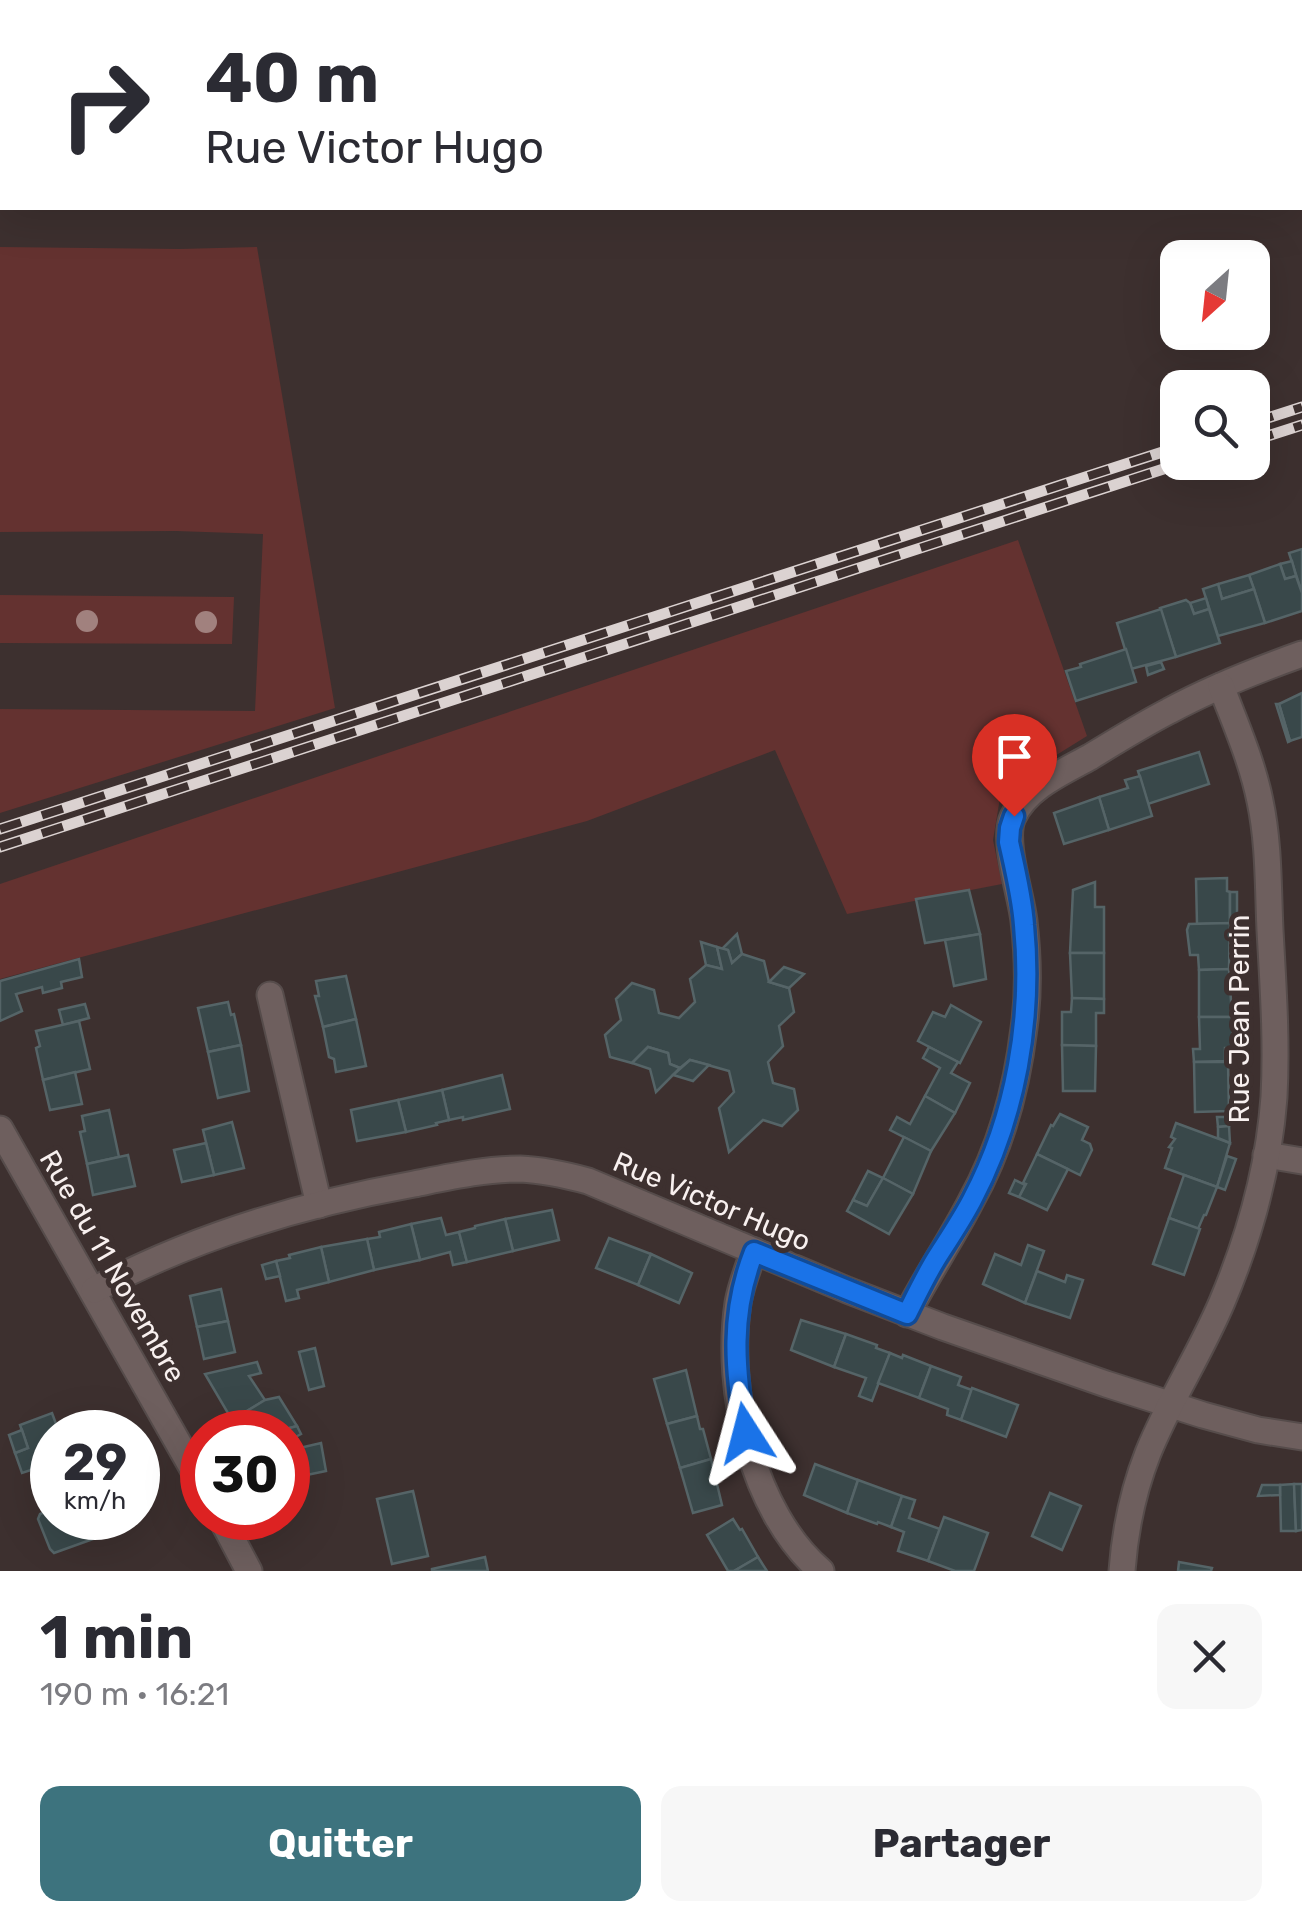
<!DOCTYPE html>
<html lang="fr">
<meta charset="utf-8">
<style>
:root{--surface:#fff;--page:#f7f7f7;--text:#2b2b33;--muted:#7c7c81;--accent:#3d737e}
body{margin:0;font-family:Rubik,sans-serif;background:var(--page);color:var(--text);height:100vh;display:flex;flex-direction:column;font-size:38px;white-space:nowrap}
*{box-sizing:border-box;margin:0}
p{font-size:32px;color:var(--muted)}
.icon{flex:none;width:55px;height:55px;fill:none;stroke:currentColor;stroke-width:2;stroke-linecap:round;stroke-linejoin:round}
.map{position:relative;height:1571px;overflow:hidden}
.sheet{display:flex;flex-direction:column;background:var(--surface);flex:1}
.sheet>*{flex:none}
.hud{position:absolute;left:0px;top:0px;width:1302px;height:210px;box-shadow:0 10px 40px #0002;background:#fff;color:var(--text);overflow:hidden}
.needle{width:65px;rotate:207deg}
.controls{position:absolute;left:1160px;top:240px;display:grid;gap:20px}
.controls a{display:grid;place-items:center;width:110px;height:110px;border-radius:20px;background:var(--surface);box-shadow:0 10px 40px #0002;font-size:50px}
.speed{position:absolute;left:30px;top:1410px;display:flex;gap:20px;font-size:50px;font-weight:700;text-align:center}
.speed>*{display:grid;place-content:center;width:130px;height:130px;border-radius:50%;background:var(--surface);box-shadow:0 10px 40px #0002;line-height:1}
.speed small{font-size:25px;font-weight:400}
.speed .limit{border:15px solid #d22;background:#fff;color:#111}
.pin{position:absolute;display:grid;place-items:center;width:85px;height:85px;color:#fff;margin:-102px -42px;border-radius:50% 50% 50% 0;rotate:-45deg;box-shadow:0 0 10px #0007}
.pin .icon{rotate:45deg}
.me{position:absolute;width:110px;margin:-55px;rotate:351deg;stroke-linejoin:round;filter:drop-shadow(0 0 8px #0008)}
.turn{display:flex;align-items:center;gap:35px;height:210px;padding:0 40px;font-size:45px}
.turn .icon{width:130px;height:130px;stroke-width:2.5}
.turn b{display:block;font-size:70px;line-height:85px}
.round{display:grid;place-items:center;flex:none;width:105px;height:105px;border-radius:20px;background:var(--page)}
.headline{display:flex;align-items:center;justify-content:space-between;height:170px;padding:0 40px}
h1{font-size:60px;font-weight:700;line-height:75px}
.button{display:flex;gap:20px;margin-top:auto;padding:20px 40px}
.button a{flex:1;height:115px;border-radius:20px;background:var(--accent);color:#fff;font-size:40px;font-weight:700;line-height:115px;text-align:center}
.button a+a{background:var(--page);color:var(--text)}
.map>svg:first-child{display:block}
</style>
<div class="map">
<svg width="1302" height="1571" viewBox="0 0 1302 1571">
<rect width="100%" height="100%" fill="#3d302f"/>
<g fill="#643230">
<path d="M0 247 180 249 257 247 335 708 0 813V709L255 711 263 534 176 531 0 532Z"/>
<path d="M1018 540 1087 736 1021 777 1000 798 993 840 1002 884 847 914 775 750 587 821 0 979V884Z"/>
<path d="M0 595 234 597 232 644 0 643Z"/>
</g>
<g fill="#39484a" stroke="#556467" stroke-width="2.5">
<path d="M1302 549V593L1289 553Z"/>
<path d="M1292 561 1296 576 1285 579 1280 564Z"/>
<path d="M1280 564 1285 579 1296 576 1302 593V611L1265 623 1249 575Z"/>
<path d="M1249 575 1254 589 1222 599 1218 584Z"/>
<path d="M1218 584 1222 599 1254 589 1265 623 1218 636 1203 589Z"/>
<path d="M1206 598 1209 609 1194 614 1190 603Z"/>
<path d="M1186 600 1190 603 1194 614 1209 609 1220 643 1176 657 1160 608Z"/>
<path d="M1161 609 1176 657 1131 669 1117 623Z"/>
<path d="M1126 649 1136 682 1076 701 1066 671 1081 667 1080 664Z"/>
<path d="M1161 662 1164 669 1148 675 1146 666Z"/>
<path d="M1302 693V737L1290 741 1279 704Z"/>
<path d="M1276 704H1279L1290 741 1288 742Z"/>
<path d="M1199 752 1209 784 1148 804 1138 771Z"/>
<path d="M1140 776 1152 816 1109 830 1099 797 1128 788 1125 780Z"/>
<path d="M1099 797 1109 830 1064 844 1054 813Z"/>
<path d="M1227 878V891L1230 892V923L1197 924 1196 879Z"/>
<path d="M1095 882V907H1104V953H1070L1073 890Z"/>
<path d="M969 890 980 934 925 943 916 899Z"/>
<rect x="1230" y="892" width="7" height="31"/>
<path d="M1230 923 1229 969 1199 970 1198 955H1190L1187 930 1189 924Z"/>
<path d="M737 934 742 954 732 963 728 950 722 949Z"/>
<path d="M980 934 986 979 954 986 945 940Z"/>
<path d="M701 942 717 947 722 969 706 965Z"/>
<path d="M717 947 728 950 732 963 742 954 764 961 769 982 789 988 794 1012 779 1026 783 1046 768 1062 773 1083 794 1089 798 1110 782 1126 763 1120 729 1152 719 1108 734 1092 729 1071 690 1060 680 1068 670 1064 668 1053 648 1047 632 1063 610 1057 605 1035 621 1020 616 999 632 983 654 990 659 1013 679 1018 695 1002 690 979 706 965 722 969Z"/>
<path d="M1070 953H1104V999L1072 998Z"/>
<path d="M79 959 82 977 61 982 62 988 43 993 42 987 16 994 22 1011 0 1021V981Z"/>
<path d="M784 967 804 974 789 988 769 982Z"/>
<path d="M1229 969 1232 1017H1199V970Z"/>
<path d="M346 976 356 1019 323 1027 315 996H319L316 981Z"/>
<path d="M1072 998 1104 999V1013H1096V1046L1062 1045V1012H1071Z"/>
<path d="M228 1002 231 1015 234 1014 241 1045 208 1052 198 1008Z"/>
<path d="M85 1004 89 1018 63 1025 59 1010Z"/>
<path d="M951 1005 981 1022 960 1063 918 1041 933 1012 945 1017Z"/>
<path d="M1199 1017H1232L1233 1048H1225V1061L1194 1062 1193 1049H1200Z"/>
<path d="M356 1019 366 1066 336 1072 334 1059 329 1057 323 1027Z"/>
<path d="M79 1021 90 1069 43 1080 36 1048 40 1046 36 1031Z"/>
<path d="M241 1045 249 1091 218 1098 208 1052Z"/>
<path d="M1062 1045 1096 1046 1095 1091H1063Z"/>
<path d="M648 1047 668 1053 670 1064 680 1068 656 1092 650 1069 632 1063Z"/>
<path d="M929 1047 958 1062 951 1073 970 1083 955 1113 925 1096 940 1068 923 1058Z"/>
<path d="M690 1060 709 1065 693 1081 673 1075Z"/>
<path d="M1194 1062H1228L1229 1111 1195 1112Z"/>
<path d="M75 1072 82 1104 50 1110 43 1080Z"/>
<path d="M502 1075 510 1109 463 1120V1117L449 1120 442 1090Z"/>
<path d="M442 1090 449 1120 436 1123 437 1125 406 1132 398 1100Z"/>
<path d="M925 1096 955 1113 931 1151 890 1130 897 1117 910 1124Z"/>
<path d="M398 1100 406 1132 357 1141 351 1110Z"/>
<path d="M109 1110 119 1157 87 1164 80 1132 85 1131 82 1116Z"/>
<path d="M1060 1114 1088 1127 1082 1140 1090 1144 1092 1150 1080 1175 1037 1154 1051 1125 1053 1126Z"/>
<path d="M1217 1117H1229V1126L1218 1127Z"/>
<path d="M232 1122 244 1168 214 1175 203 1130Z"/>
<path d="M1176 1123 1230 1143 1217 1187 1165 1168 1172 1148 1169 1147 1175 1139 1171 1137Z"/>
<path d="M1229 1126 1230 1143 1218 1138V1127Z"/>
<path d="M904 1137 931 1151 913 1194 883 1178Z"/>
<path d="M206 1143 214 1175 182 1182 174 1150Z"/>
<path d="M1037 1154 1068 1169 1047 1210 1019 1197 1026 1184 1023 1183Z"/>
<path d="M128 1155 135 1186 93 1195 87 1164Z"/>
<path d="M1227 1156 1236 1159 1225 1190 1217 1187Z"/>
<path d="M868 1171 883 1178 867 1206 853 1200Z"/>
<path d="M1184 1175 1217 1187 1206 1215H1204L1198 1229 1169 1218Z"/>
<path d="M883 1178 913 1194 889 1234 847 1211 853 1200 867 1206Z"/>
<path d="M1015 1180 1025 1185 1019 1197 1009 1193Z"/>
<path d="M552 1210 559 1240 513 1251 505 1219Z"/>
<path d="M441 1218 446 1235 459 1232 467 1262 453 1265 450 1252 420 1260 411 1224Z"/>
<path d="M1169 1218 1200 1229 1184 1275 1153 1264Z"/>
<path d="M505 1219 513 1251 467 1262 459 1232 475 1228V1226Z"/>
<path d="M411 1224 420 1260 374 1270 367 1239 380 1237 379 1232Z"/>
<path d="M609 1238 651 1254 638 1285 596 1268Z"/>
<path d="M367 1239 374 1270 329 1282 321 1247Z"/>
<path d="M1028 1245 1044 1251 1025 1303 983 1284 995 1254 1021 1265Z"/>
<path d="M321 1247 329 1282 297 1290 299 1298 286 1301 276 1261 290 1258 289 1255Z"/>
<path d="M651 1254 692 1273 679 1303 638 1285Z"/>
<path d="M276 1261 280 1276 266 1279 262 1265Z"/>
<path d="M1037 1271 1065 1282 1067 1275 1083 1280 1070 1318 1025 1303Z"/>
<path d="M221 1289 228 1321 197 1327 190 1296Z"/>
<path d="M801 1320 846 1334 834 1367 791 1350Z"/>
<path d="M228 1321 235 1352 204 1359 197 1327Z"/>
<path d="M846 1334 877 1345 876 1348 890 1353 872 1401 859 1396 866 1378 834 1367Z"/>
<path d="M315 1348 324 1386 309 1390 299 1352Z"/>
<path d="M890 1353 902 1358 903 1355 931 1366 919 1398 878 1383Z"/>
<path d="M257 1362 261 1373 249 1376 265 1400 232 1420 205 1374Z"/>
<path d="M931 1366 961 1377 958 1385 972 1390 961 1420 947 1415 948 1409 919 1398Z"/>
<path d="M686 1370 697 1416 667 1424 654 1379Z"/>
<path d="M972 1388 1018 1405 1006 1437 961 1420Z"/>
<path d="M279 1397 297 1426 275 1432H241L232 1420 265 1400Z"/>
<path d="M52 1413 59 1432H52V1463L22 1473 15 1453 28 1448 20 1425Z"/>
<path d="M697 1416 700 1429H703L711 1459 680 1468 667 1424Z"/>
<path d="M297 1426 301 1434 288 1441V1432H275Z"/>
<path d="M22 1430 28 1448 15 1453 9 1435Z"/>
<path d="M321 1443 326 1471 297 1477 291 1450Z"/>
<path d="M711 1459 722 1505 693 1513 680 1468Z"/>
<path d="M815 1464 858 1480 847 1513 804 1495Z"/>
<path d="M858 1480 902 1496 891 1527 878 1522 877 1524 847 1513Z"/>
<path d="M1294 1484 1296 1531H1281L1280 1485Z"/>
<path d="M1294 1484H1302V1530L1296 1531Z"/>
<path d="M1262 1485H1280V1495L1258 1496Z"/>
<path d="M413 1491 428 1556 392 1564 377 1499Z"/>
<path d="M1050 1493 1081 1506 1062 1550 1032 1536Z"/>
<path d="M902 1496 915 1500 909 1518 940 1529 928 1561 898 1551 904 1532 891 1527Z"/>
<path d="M52 1509V1518H106L101 1519 107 1534 54 1553 50 1549 38 1519 40 1514Z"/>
<path d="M944 1517 988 1533 974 1571H955L928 1561Z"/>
<path d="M733 1519 740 1530 742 1529 758 1557 734 1571H728L707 1535Z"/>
<path d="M485 1557 488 1571H432V1569Z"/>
<path d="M758 1557 767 1571H734Z"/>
<path d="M1179 1562 1212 1568 1211 1571H1178Z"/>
</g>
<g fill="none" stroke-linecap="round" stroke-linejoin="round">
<defs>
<g id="minor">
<path d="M270 995 319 1205"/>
<path d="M0 1129 202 1485"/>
<path d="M1266 1155 1302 1161"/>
<path d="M754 1251C748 1268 741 1285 738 1303 725 1390 752 1512 821 1571"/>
<path d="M94 1290C193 1237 303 1204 414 1184 449 1177 484 1169 520 1169 544 1170 566 1175 588 1181L847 1290 943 1327 1106 1384 1203 1415 1258 1430 1302 1437"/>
<path d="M907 1314C927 1275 951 1240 971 1201 1000 1149 1017 1087 1024 1028 1029 993 1028 956 1024 921 1021 894 1002 840 1013 817 1027 787 1063 772 1090 757 1116 741 1142 725 1169 711 1211 688 1257 670 1302 654"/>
<path d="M221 1518 249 1571"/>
<path d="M1122 1571C1125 1530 1133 1491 1148 1453 1169 1401 1200 1354 1222 1302 1249 1238 1269 1166 1274 1097 1277 1041 1273 985 1270 930 1268 887 1269 843 1260 801 1252 761 1235 723 1221 686"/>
</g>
</defs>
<use href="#minor" stroke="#564c4b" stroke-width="29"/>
<use href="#minor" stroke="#6e5f5e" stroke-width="25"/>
<defs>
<g id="rail">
<path d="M1252 423 1302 407"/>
<path d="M1252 441 1302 425"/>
<path d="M0 829 1178 447"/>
<path d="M0 847 1185 462"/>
</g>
</defs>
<use href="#rail" stroke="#dbd2d1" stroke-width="11"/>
<use href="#rail" stroke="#3d302f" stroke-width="8" stroke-dasharray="22" stroke-linecap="butt"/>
</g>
<g fill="#a1817e">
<circle cx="87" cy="621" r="11"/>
<circle cx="206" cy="622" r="11"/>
</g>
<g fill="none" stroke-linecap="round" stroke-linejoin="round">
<defs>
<path id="route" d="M746 1433C734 1369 730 1313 754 1252L907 1314C916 1296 925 1277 936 1259 948 1240 961 1221 972 1200 1016 1117 1033 1018 1024 925 1022 897 1015 869 1009 842L1010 828 1014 816"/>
</defs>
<use href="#route" stroke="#114b97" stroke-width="25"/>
<use href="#route" stroke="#1a73e8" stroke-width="18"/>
</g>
<g text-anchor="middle" stroke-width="10" stroke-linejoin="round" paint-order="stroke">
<g font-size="28" fill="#f8f0ef" stroke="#3d302f">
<text transform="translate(1239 1019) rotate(-90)" y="10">Rue Jean Perrin</text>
<text transform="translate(712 1201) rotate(23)" y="10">Rue Victor Hugo</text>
<text transform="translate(113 1266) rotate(60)" y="10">Rue du 11 Novembre</text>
</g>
</g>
</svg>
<div class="controls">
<a><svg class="needle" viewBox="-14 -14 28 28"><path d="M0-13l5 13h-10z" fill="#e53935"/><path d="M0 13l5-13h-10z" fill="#7c7c81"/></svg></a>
<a><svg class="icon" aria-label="search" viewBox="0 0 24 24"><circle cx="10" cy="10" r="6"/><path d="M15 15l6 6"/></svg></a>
</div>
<div class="speed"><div>29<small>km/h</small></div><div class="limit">30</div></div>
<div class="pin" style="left:1014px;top:816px;background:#d93025"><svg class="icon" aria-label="arrive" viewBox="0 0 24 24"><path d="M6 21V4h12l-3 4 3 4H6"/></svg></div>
<svg class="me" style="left:746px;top:1433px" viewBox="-20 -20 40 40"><path d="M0-17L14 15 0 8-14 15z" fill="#1a73e8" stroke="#fff" stroke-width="4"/></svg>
<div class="hud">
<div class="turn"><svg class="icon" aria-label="right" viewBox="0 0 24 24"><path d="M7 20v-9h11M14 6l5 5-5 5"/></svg><div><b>40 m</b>Rue Victor Hugo</div></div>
</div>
</div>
<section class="sheet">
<div class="headline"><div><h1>1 min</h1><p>190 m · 16:21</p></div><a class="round"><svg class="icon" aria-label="close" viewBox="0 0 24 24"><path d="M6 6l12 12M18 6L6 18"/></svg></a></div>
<div class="button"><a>Quitter</a><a>Partager</a></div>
</section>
